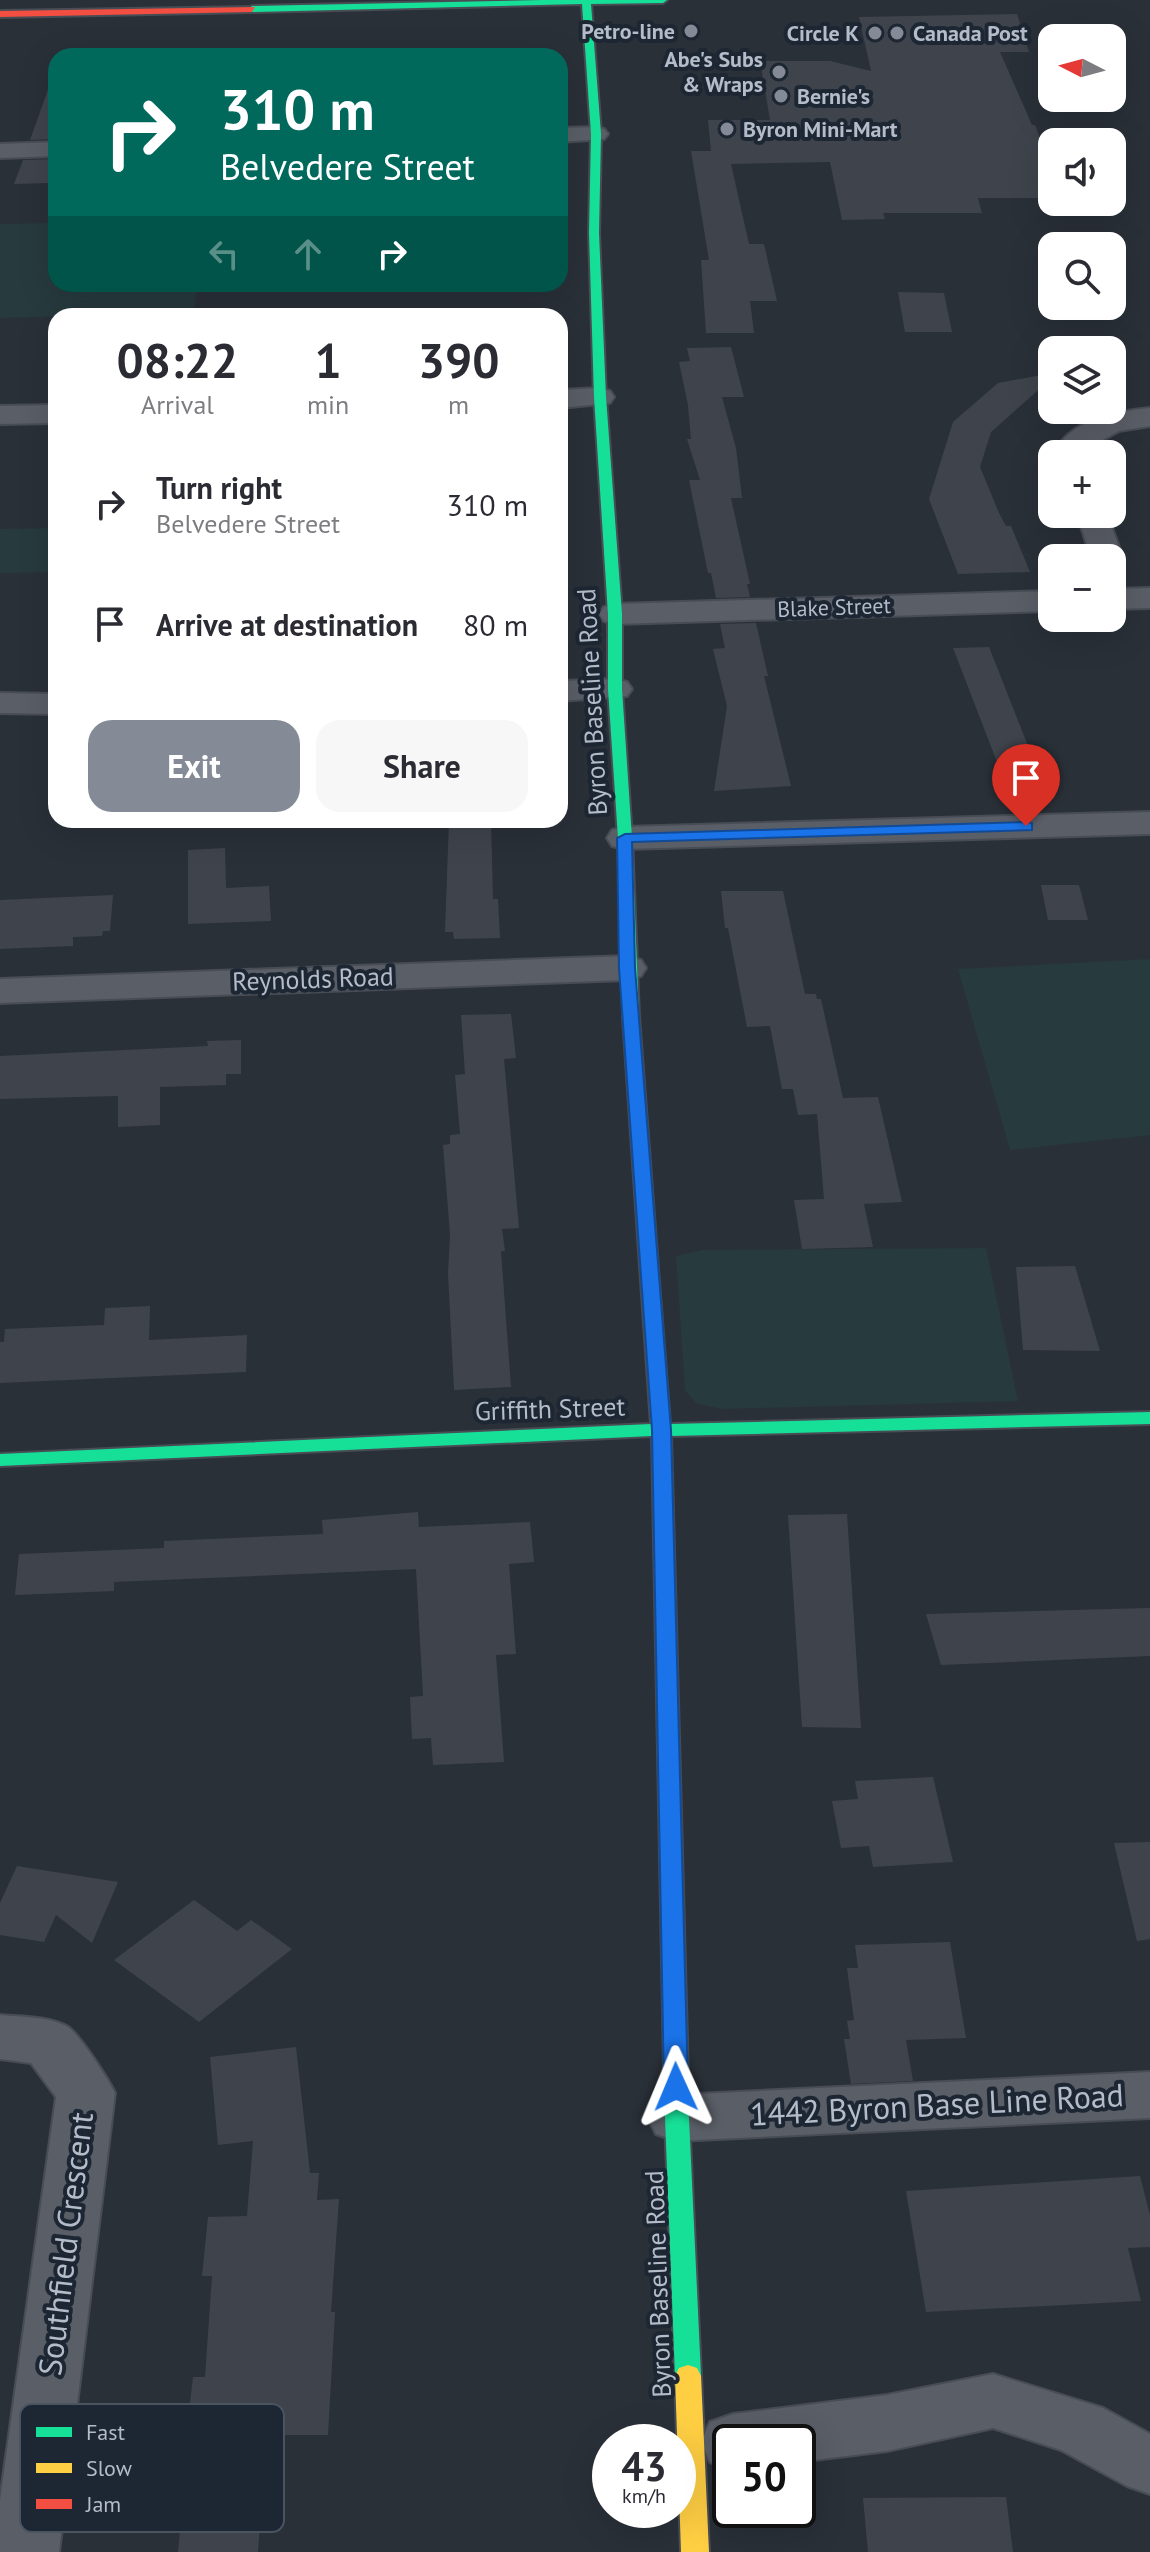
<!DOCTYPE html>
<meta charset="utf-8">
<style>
:root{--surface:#fff;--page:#f7f7f7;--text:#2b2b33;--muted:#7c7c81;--accent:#848b96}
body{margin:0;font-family:"PT Sans",sans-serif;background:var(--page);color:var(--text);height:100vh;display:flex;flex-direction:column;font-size:30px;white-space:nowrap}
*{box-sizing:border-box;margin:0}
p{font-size:26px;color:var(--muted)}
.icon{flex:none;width:44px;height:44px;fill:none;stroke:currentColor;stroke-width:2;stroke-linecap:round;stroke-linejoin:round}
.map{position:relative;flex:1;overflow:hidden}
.sheet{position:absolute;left:48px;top:308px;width:520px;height:520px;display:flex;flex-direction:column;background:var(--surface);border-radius:24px;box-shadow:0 8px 32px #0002}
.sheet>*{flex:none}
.top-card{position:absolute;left:48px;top:48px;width:520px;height:244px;border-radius:24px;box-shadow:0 8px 32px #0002;background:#00695c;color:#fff;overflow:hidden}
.needle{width:52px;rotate:276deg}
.fabs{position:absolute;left:1038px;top:24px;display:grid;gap:16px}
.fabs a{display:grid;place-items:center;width:88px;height:88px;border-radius:16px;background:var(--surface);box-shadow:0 8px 32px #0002;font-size:40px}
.speed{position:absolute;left:592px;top:2424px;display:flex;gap:16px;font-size:40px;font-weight:700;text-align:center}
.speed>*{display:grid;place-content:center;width:104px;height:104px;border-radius:50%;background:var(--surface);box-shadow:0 8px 32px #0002;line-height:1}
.speed small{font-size:20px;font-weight:400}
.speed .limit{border:4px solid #111;border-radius:12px;background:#fff;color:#111}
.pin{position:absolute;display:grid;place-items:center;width:68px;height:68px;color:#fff;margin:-82px -34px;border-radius:50% 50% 50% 0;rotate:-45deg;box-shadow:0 0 8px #0007}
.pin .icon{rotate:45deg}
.me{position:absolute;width:88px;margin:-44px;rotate:359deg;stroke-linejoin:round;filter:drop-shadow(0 0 6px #0008)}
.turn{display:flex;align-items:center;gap:28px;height:168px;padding:0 40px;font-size:36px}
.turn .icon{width:104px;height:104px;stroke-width:2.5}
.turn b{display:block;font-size:56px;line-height:68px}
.lanes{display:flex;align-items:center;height:76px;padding:0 40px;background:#0003;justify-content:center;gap:40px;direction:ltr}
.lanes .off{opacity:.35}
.eta{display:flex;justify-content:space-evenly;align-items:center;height:136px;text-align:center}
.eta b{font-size:48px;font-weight:600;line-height:56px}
.button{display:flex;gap:16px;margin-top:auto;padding:16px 40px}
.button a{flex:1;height:92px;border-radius:24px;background:var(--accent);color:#fff;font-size:32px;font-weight:600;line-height:92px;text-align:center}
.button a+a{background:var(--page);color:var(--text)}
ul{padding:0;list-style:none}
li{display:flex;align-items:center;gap:24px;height:120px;padding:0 40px}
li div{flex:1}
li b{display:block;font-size:30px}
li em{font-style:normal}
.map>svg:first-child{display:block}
</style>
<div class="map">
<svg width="1150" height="2552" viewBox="0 0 1150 2552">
<rect width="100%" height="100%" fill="#2a3038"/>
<g fill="#273a3e">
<path d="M56 223V284H198L193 312 0 318V224Z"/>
<path d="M56 528V572L0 573V529Z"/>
<path d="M1150 959V1135L1010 1150 958 969Z"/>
<path d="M986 1248 1018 1401 721 1409 696 1403 685 1390 676 1256 703 1250Z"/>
</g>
<g fill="#3f444c">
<path d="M1017 14 1029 52H1000L1032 125H1035L1052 171V198H978L982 213H883L885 219 842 220 830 162 731 164 749 244H764L777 301H750L754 333H706L701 260H709L691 151H711L708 120H770L760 61H830L871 71 859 17Z"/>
<path d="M50 84 56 86V139L30 140Z"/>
<path d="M56 159 48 183 14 184 23 160Z"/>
<path d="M898 292 944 293 952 332H905Z"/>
<path d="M731 347 744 397H722L736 448 742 498H731L750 584H747L750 597 716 598 711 573H708L689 480H700L687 439H691L688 405 679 362 690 361 687 348Z"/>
<path d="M1052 373V378L991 432 980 467 999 513 1006 526H1011L1030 572 958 574 929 499 953 422 998 383Z"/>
<path d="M756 623 768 676H764L791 786 714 791 727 706 713 649 725 648 720 624Z"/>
<path d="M989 647 1041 779 1004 780 953 648Z"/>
<path d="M449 820H491L493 899H498L500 938 454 939 453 932H445Z"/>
<path d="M225 848 226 888 269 886 271 921 188 924V850Z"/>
<path d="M1041 885H1079L1088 920H1048Z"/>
<path d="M721 891H783L805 994H816L817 999H821L843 1098 878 1097 902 1202 864 1204 873 1247 802 1249 794 1200 824 1199 817 1114 798 1115 793 1089H782L770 1026 747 1027 728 928H725Z"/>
<path d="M113 895 110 931H103L102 936 73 937V946L0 949V900Z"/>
<path d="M511 1014 516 1058 504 1059 519 1228 502 1229 505 1251H501L511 1387 454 1390 448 1274 450 1235 443 1145 450 1144V1135L460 1134 455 1075 465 1074 461 1015Z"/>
<path d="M241 1040V1074H226V1085L160 1087V1125L118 1127V1096L0 1099V1056L208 1046 207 1041Z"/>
<path d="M1075 1266 1100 1351 1023 1350 1016 1267Z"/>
<path d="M150 1306 149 1340 247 1335 246 1372 0 1383V1342H4L5 1329 104 1325 105 1308Z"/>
<path d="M418 1512 419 1527 530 1522 534 1562 509 1564 516 1654 496 1655 504 1762 433 1765 431 1738 412 1739 410 1697 423 1696 416 1569 114 1582V1591L15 1595 19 1554 164 1548V1541L323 1534 322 1520Z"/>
<path d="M847 1514 861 1728 802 1727 788 1515Z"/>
<path d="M1150 1608V1656L941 1665 926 1614Z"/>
<path d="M933 1777 953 1862 873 1867 869 1846 841 1848 832 1801 858 1799 855 1781Z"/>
<path d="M1150 1842V1939L1137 1941 1114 1843Z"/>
<path d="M17 1866 118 1882 92 1943 56 1915 44 1942 0 1935V1903Z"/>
<path d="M194 1900 237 1931 251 1920 292 1949 199 2022 114 1960Z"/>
<path d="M950 1942 966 2038 906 2040 913 2081 851 2084 844 2039H850L847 2021 854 2020 847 1968H858L855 1945Z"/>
<path d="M296 2047 310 2173H319L317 2200 339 2199 331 2312H335L328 2435H266L258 2552H178L182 2510H178L193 2377H205L212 2276H202L208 2217 247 2216 253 2141 218 2145 210 2057Z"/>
<path d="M1140 2176 1150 2215V2247L1128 2248 1141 2301 926 2312 906 2191Z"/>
<path d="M1006 2497 1013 2552H868L863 2498Z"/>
</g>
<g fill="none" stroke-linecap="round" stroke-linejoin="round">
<defs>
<g id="street">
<path d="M596 127 604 129 608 134 604 139 560 142V128Z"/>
<path d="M56 142V156L0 158V144Z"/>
<path d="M600 388 610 391 614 397 610 403 560 408V390Z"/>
<path d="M56 405V423L0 424V406Z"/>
<path d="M1150 408V426L1119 431 1088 448 1090 454H1060L1058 446C1077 418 1119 411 1150 408Z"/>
<path d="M1077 514H1107L1123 558 1118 565 1112 566V558H1091Z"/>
<path d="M1150 588V608L1112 609V589Z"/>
<path d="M1052 591V611L615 624 604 621 599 614 604 607 615 604Z"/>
<path d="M615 679 627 682 632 689 627 696 560 701V681Z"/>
<path d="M0 693 56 694V714L0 713Z"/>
<path d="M1150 812V834L625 849 612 846 607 838 612 830 625 827Z"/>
<path d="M627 956 641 960 646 968 641 976 627 980 0 1003V979Z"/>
<path d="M0 2015C20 2017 50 2016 68 2027 80 2035 108 2079 115 2093L59 2552H0V2500L56 2097 31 2063 0 2059Z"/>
<path d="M1150 2072V2118L677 2141 656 2134 648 2118 656 2102 677 2095Z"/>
<path d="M993 2374 1103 2408 1150 2434V2494L1127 2486 1061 2450 993 2428 887 2451 798 2462V2442H730V2469L710 2462 701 2442 710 2422 733 2414 887 2395Z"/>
</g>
<g id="fast">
<path d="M543 0H667L663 3 591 4 601 134 599 233 606 397 622 614V689L632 838 639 1017 631 1022 623 1017 618 838 608 689V614L594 397 589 233 591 134 582 4 252 12 248 9 252 6Z"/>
<path d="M651 1290 660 1295 670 1424 1150 1412V1424L671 1436 689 2118 701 2376 697 2384 688 2387 679 2384 675 2376 665 2118 652 1436 0 1466V1454L651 1424 642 1295Z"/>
</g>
<path id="slow" d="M688 2365 697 2368 701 2376 709 2552H681L675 2376 679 2368Z"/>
<g id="jam">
<path d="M255 7 252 12 0 17V11Z"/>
<path d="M631 1012 639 1017 660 1295 651 1300 642 1295 623 1017Z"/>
</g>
</defs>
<use href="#street" stroke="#484c55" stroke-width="4"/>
<use href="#fast" stroke="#484c55" stroke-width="4"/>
<use href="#slow" stroke="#484c55" stroke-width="4"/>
<use href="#jam" stroke="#484c55" stroke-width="4"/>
<use href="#street" fill="#5a5e66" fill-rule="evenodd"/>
<use href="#fast" fill="#16e098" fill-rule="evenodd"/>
<use href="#slow" fill="#ffcf43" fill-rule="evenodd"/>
<use href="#jam" fill="#f24e42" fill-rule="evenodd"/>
</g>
<path fill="#1a73e8" stroke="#114b97" stroke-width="2" d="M1026 822 1032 823V830L632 842 635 968 671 1430 688 2087 684 2093 676 2096 667 2093 664 2087 652 1430 619 968 617 838 625 834Z"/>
<g fill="#848b96" stroke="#1d2633" stroke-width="3">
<circle cx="691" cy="31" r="8"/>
<circle cx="875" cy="33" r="8"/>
<circle cx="897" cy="33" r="8"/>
<circle cx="779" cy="72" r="8"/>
<circle cx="781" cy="96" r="8"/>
<circle cx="727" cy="129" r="8"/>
</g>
<g text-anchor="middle" stroke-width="8" stroke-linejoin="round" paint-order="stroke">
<g font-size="22" font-weight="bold" fill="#b4bcc9" stroke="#1d2633" text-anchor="end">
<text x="675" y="39">Petro-line</text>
<text x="859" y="41">Circle K</text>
<text x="913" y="41" text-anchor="start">Canada Post</text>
<text x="763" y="67">Abe's Subs<tspan x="763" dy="25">&amp; Wraps</tspan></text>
<text x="797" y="104" text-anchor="start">Bernie's</text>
<text x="743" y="137" text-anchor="start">Byron Mini-Mart</text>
</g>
<g font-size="22" fill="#b4bcc9" stroke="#1d2633">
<text transform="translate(834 607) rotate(-2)" y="8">Blake Street</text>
</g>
<g font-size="26" fill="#b4bcc9" stroke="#1d2633">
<text transform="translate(592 702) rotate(-93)" y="9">Byron Baseline Road</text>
<text transform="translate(313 979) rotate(-2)" y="9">Reynolds Road</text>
<text transform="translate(550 1409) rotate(-2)" y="9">Griffith Street</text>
<text transform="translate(658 2284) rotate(-92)" y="9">Byron Baseline Road</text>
</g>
<g font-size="32" fill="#b4bcc9" stroke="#1d2633">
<text transform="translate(937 2105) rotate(-3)" y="11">1442 Byron Base Line Road</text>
<text transform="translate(66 2244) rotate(-83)" y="11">Southfield Crescent</text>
</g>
</g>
<rect x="20" y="2404" width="264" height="128" rx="12" fill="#1d2633" stroke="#4a5360" stroke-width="2"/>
<rect x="36" y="2427" width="36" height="10" fill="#16e098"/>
<rect x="36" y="2463" width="36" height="10" fill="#ffcf43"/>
<rect x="36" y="2499" width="36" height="10" fill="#f24e42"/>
<g font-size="22" fill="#b4bcc9">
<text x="86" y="2440">Fast</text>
<text x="86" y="2476">Slow</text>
<text x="86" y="2512">Jam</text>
</g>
</svg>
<div class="fabs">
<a><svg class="needle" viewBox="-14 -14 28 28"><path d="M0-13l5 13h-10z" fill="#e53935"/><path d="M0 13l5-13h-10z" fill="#7c7c81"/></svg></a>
<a><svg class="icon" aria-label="sound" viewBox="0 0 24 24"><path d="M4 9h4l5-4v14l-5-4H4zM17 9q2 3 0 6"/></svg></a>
<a><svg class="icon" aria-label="search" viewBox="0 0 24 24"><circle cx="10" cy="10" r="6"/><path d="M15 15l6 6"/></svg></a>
<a><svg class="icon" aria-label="layers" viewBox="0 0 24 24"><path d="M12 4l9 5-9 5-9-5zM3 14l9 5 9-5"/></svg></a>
<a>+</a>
<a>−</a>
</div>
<div class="speed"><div>43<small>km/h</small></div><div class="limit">50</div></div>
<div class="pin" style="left:1026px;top:826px;background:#d93025"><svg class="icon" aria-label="arrive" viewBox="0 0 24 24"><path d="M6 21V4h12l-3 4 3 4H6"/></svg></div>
<svg class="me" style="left:676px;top:2087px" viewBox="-20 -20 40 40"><path d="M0-17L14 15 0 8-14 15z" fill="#1a73e8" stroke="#fff" stroke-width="4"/></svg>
<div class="top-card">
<div class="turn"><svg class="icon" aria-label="right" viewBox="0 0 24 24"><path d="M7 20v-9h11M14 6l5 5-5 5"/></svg><div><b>310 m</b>Belvedere Street</div></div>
<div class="lanes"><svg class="icon off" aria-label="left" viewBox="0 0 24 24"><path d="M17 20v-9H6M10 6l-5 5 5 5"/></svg><svg class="icon off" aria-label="ahead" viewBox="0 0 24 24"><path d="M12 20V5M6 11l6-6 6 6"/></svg><svg class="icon" aria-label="right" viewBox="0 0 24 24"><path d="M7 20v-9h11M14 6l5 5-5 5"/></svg></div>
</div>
<section class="sheet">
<div class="eta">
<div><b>08:22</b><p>Arrival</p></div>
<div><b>1</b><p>min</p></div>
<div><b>390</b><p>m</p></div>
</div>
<ul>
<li><svg class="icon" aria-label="right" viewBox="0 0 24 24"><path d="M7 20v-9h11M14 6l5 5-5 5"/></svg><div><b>Turn right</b><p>Belvedere Street</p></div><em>310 m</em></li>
<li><svg class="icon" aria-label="arrive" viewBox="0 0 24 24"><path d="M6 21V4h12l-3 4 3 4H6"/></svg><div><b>Arrive at destination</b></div><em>80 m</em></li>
</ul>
<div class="button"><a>Exit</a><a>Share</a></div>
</section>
</div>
